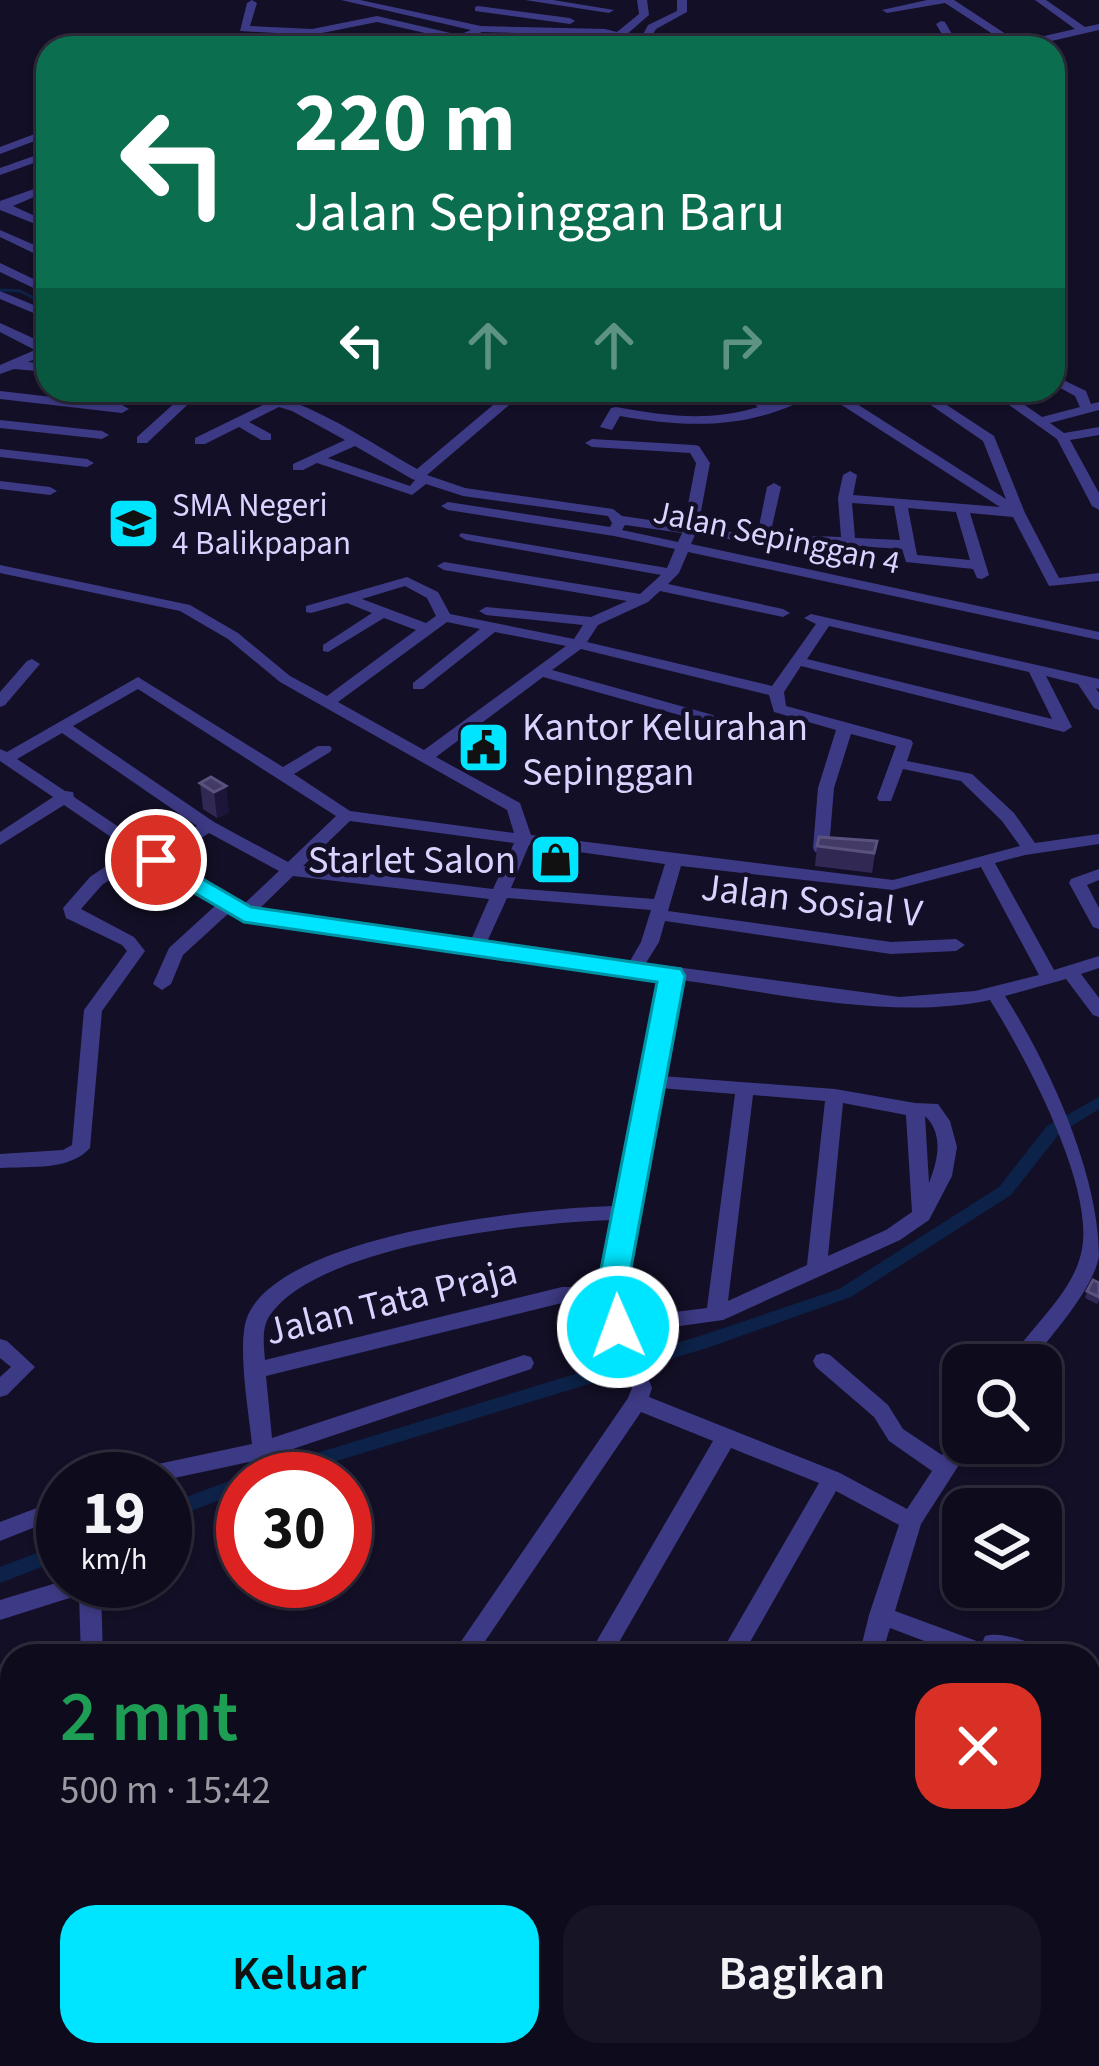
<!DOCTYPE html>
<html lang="id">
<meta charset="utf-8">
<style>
:root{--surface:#0e0b1c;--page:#171425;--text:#f1f3f6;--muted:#9b9ba3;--line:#2e2b3b;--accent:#00e5ff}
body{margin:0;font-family:"Source Sans 3",sans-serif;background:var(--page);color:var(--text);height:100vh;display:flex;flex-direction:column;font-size:45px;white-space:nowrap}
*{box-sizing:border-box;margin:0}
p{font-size:39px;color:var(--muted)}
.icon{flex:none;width:66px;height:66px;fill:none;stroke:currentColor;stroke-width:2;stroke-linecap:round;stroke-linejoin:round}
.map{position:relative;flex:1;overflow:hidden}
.drawer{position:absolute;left:0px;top:1644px;width:1101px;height:423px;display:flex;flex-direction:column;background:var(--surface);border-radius:36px 36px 0 0;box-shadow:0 3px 9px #0004,0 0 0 3px var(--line)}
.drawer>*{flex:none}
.hud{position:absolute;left:36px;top:36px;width:1029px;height:366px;border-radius:36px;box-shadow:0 3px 9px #0004,0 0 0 3px var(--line);background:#0b6e4f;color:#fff;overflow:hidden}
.buttons{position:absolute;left:942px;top:1344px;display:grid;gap:24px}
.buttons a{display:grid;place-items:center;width:120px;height:120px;border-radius:24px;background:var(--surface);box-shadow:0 3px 9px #0004,0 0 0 3px var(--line);font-size:60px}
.speed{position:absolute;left:36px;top:1452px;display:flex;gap:24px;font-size:60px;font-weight:700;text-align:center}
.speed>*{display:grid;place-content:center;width:156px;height:156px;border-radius:50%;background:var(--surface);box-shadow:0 3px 9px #0004,0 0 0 3px var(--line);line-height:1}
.speed small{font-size:30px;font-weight:400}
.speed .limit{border:18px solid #d22;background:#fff;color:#111}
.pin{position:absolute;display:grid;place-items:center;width:102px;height:102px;color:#fff;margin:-51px;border:6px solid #fff;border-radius:50%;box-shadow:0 3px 12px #0007}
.me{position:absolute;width:132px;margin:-66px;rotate:358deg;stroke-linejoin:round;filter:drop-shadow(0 0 9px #0008)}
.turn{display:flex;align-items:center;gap:42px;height:252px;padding:0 60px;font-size:54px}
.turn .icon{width:156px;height:156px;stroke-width:2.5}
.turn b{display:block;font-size:84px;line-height:102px}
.lanes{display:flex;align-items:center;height:114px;padding:0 60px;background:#0003;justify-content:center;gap:60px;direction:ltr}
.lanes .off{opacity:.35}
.round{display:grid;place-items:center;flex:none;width:126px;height:126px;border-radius:36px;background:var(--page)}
.overview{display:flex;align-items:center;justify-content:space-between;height:204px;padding:0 60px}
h1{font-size:72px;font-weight:600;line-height:90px;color:#1e9e55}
.action{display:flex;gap:24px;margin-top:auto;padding:24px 60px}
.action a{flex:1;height:138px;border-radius:36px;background:var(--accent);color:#111;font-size:48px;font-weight:600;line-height:138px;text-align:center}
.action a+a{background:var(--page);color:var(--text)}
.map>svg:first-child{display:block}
</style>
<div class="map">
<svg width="1099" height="2066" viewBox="0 0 1099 2066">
<rect width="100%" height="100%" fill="#130f26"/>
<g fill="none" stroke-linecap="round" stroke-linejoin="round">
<path stroke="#0c2248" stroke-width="3" d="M0 290 20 291 48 305"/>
<g fill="#0c2248" fill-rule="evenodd">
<path d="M1099 1097V1109L1059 1134 1011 1195 851 1297 710 1347 278 1479H243V1491L165 1521V1505L237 1478 246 1477 248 1474 706 1334 839 1289 999 1187 1047 1126Z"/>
<path d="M63 1543V1559L0 1583V1567Z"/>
</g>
<g fill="#3d3a85" fill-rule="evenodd">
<path d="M252 0 257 3 250 26 312 29 377 16 459 35 471 30 341 0H360L481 26 605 29 617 32 639 14 637 0H647L649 15 626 35 640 40 648 25 677 11V0H687V12L656 29 648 42 661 48H646L604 35 482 32 460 41 377 22 312 35 240 31 247 3Z"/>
<path d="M525 0H553L614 10 609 13Z"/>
<path d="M927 0H954L1018 42 1075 29 1035 0H1046L1085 27 1099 24V30L1021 48H1000L1008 44 945 3 887 13 882 10Z"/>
<path d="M478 6 570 18 575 21 570 24 475 11V7Z"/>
<path d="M941 21 945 22 960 48H950L936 24Z"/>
<path d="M48 129V136L0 154V147Z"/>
<path d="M48 151V158L0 175V168Z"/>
<path d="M48 184V191L13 206 48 222V229L0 210V201Z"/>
<path d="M0 230 48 251V260L0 237Z"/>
<path d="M0 263 48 286V295L0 272Z"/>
<path d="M0 291 48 311V319L0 299Z"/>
<path d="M0 323 48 345V354L28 362 48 364V372L14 369 0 374V365L35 350 0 332Z"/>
<path d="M1053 375 1086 391 1091 404 1099 402V410L1050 423 1064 433 1099 427V435L1070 440 1099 493V510L1092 506 1057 439 988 390H1003L1042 417 1080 407 1075 396 1053 384Z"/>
<path d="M189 390H203L147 443H137V437Z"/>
<path d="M234 390C297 390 363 439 417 469L511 390H521V395L427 475 465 488 613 509 622 516 684 525 696 463 690 453 592 447 585 443 592 439 694 445 699 446 710 463 698 527 757 536 767 487 774 483 781 487 768 544 695 535 691 544 1099 632V640L688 552 679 573 668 584 783 609 790 613 783 617 660 591 648 602 598 625 587 642 772 686 816 624 804 618 811 614 1099 679V689L1096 688 1099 693V710L1094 708 1078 684 1046 676 1072 727 1064 732 801 666 784 692 786 706 911 740 913 743 907 761 972 774 1014 813 1035 843 1099 834V844L1025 855 995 863 1054 970 1099 956V968L1081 974 1099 998V1017L1093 1015 1066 979 1005 996C1048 1063 1099 1173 1099 1256 1093 1291 1050 1336 1029 1365H1007C1029 1327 1074 1294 1082 1249 1094 1184 1024 1055 990 1000 893 1021 778 993 680 980L662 1076 835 1089 915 1103 938 1104 950 1121 957 1147 952 1176 929 1220 900 1240 723 1320 630 1333 652 1388 649 1397 840 1473 907 1509 932 1471 889 1441 874 1417 816 1367 813 1361 816 1355 823 1353 830 1355 888 1405 903 1429 942 1455 955 1435 963 1432V1443H973L921 1524 895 1611 982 1643 985 1636C1003 1631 1030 1643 1047 1649L1050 1656H964L890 1628 881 1656H859L869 1615 899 1525 836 1491 742 1656H719L819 1483 731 1448 611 1656H588L713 1441 641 1412 475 1656H451L628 1398 632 1388 613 1345 603 1303H562L266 1376 272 1438 524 1355 531 1357 534 1363 531 1369 263 1459 165 1480 119 1479 122 1473 130 1470 252 1444C249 1413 236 1342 248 1315 284 1234 537 1207 618 1206L663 977 257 923 238 918 230 912 183 955 171 984 162 990 153 984 169 948 216 905 200 898 142 858 102 885 81 909 134 937 145 951 102 1011 90 1148C69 1171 31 1166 0 1168V1154L63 1150 72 1145 84 1010 127 951 122 945 66 918 63 908 90 877 130 850 64 805 0 845V832L53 797 0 761V749L7 752 138 677 283 767 318 746H330L332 749 330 752 294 774 350 811 514 833 507 810 280 682 228 639 180 611 0 573V565L190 605 238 633 290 676 327 696 416 630 384 618 328 652 323 651V645L372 613 347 603 311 613 306 612V606L407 577 438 592 450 614 574 639 583 625 486 615 479 611 486 607 591 617 627 601 444 570 437 566 444 562 640 594 661 575 466 540 459 536 461 533 667 568 675 549 614 536 448 510 441 506 448 502 610 527 612 523 608 516 463 496 426 484 412 495 317 463 303 470H293V464L345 440 292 411 279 407 249 422 271 434V440H261L239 427 205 444H195V438L267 403ZM355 446 412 479 415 480 410 486 328 458ZM625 525 682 533 678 542 622 530ZM405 586 427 598 436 616 426 623 362 599ZM447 622 480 629 413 683V689H423L495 632 566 646 424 750 338 702ZM829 626 1029 672 1052 719 807 659ZM581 649 769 695 774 712 836 730 818 788 813 848 815 852H827L829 848 834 788 851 734 896 746 877 798 879 801H891L903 769 961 781 1002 821 1020 846 893 880 531 835 520 803 436 757 543 677 708 723 716 718 713 715 552 670ZM138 689 336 816 288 862 214 822 73 726ZM62 733 197 826 156 852 74 797 73 792 65 791 17 759ZM350 821 514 843 493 889 303 866ZM209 833 279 871 244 904 212 890 167 860ZM529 845 665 864 654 899 511 888ZM681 866 893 890 981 867 1039 975 975 991 899 997 646 963 659 942 665 921 891 954 956 951 965 945 956 939 891 942 668 911ZM293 876 489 899 471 940 257 911ZM507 898 651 910 641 942 630 961 487 942ZM660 1088 735 1094 707 1308 627 1318 621 1295ZM753 1095 825 1101 807 1265 728 1301ZM843 1103 906 1115 912 1212 886 1230 828 1256ZM925 1116C944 1134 938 1160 929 1183ZM616 1220 602 1287H562L265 1360C264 1346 261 1328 270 1315 320 1244 533 1222 616 1220Z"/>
<path d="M736 390H750L769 403 803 390H835L1006 499 983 441 909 390H924L994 436 1025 513 1059 578 1099 573V581L1049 586 1013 517 970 513 989 575 982 579 977 578 973 569 906 562 902 549 809 543 807 540 814 536 841 537 838 498 843 475 850 471 857 475 853 495 1000 507 820 391C757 429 691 429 620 416L612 430 600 427 611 408 616 407C665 416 710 422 758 407ZM852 503 894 506 900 540 855 538ZM908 508 956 512 970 560 917 555Z"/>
<path d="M0 391 122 405 129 409 122 413 0 399Z"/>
<path d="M0 420 102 431 109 435 102 439 0 428Z"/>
<path d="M0 449 87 459 94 463 87 467 0 457Z"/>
<path d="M0 481 50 487 57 491 50 495 0 489Z"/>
<path d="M32 659 40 664 5 705 0 707V692L27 661Z"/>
<path d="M1099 869V880L1087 885 1099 908V929L1093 927 1069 883 1071 879Z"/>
<path d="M0 1339 7 1341 35 1367 7 1395 0 1397V1377L11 1367 0 1358Z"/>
<path d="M63 1498V1516L0 1541V1522Z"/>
<path d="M63 1581H95L101 1591 103 1656H81L79 1595 0 1620V1600Z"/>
<path d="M1089 1756 1099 1760V1785L1089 1781Z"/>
<path d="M12 1893V1917L0 1921V1897Z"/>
<path d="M1089 1921 1099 1924V1948L1089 1945Z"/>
<path d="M144 2055H170L175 2066H149Z"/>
<path d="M320 2055H346L350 2066H324Z"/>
<path d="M503 2055H534L540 2066H509Z"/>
<path d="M708 2055H743L749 2066H714Z"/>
<path d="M808 2055H836L831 2066H803Z"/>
</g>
</g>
<g fill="#312854">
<path d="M503 731V745L493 759 467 752V739Z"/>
<path d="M211 777 229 812 217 818 203 809 200 783Z"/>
<path d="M877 841 872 873 815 866 817 846Z"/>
<path d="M544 852 565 855 560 867 544 865Z"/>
<path d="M1099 1283V1301L1097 1304 1085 1298 1087 1291Z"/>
</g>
<g fill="#1d163a">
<path d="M503 731V745L493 759V746Z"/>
<path d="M226 786 229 812 217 818 214 792Z"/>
<path d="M565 841V855L560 867V854Z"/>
</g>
<g fill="#433a66" stroke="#5a527e" stroke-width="3">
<path d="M478 725 503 731 493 746 467 739Z"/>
<path d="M211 777 226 786 214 792 200 783Z"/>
<path d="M819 837 877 841 874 853 817 846Z"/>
<path d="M549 839 565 841 560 854 544 852Z"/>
<path d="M1093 1280 1099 1283V1297L1087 1291Z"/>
</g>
<path fill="#00e5ff" stroke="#0095a6" stroke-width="3" d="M156 852 251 907 681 969 685 976 626 1295 633 1327 629 1336H607L596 1295 657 982 244 922 147 865 143 860Z"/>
<defs>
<symbol id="school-square" viewBox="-11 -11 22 22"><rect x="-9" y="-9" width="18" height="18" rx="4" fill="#00e5ff" stroke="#130f26"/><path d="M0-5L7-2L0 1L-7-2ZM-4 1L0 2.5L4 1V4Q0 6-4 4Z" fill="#111"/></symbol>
<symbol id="civic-square" viewBox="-11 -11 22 22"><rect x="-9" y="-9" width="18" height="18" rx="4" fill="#00e5ff" stroke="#130f26"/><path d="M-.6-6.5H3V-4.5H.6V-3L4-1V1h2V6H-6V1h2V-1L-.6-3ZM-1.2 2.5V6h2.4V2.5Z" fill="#111"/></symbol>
<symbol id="shop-square" viewBox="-11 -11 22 22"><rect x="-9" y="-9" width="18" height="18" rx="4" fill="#00e5ff" stroke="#130f26"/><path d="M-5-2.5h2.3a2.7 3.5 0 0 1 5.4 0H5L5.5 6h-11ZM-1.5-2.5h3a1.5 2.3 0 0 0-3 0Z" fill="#111"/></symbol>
</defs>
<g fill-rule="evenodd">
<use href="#school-square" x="104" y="494" width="59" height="59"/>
<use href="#civic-square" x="454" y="718" width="59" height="59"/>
<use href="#shop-square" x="526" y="830" width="59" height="59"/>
</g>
<g text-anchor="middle" stroke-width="9" stroke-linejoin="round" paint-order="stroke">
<g font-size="33" fill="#d9d4ff" stroke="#130f26" text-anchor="start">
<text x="172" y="516">SMA Negeri<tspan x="172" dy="38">4 Balikpapan</tspan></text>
</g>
<g font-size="33" fill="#d9d4ff" stroke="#130f26">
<text transform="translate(777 536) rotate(12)" y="12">Jalan Sepinggan 4</text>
</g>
<g font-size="39" fill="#d9d4ff" stroke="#130f26" text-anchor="start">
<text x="522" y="740">Kantor Kelurahan<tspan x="522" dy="45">Sepinggan</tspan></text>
<text x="516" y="873" text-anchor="end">Starlet Salon</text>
</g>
<g font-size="39" fill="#d9d4ff" stroke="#130f26">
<text transform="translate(812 899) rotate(7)" y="14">Jalan Sosial V</text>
<text transform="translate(391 1300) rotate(-14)" y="14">Jalan Tata Praja</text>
</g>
</g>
</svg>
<div class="buttons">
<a><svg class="icon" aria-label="search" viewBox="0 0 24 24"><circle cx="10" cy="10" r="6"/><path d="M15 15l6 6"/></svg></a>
<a><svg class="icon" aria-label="layers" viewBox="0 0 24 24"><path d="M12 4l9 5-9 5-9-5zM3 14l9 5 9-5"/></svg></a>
</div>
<div class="speed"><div>19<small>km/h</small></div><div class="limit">30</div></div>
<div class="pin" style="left:156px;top:860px;background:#d93025"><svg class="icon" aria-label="arrive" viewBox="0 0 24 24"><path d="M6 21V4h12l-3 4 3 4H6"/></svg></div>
<svg class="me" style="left:618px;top:1327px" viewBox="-20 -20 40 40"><circle r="17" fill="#00e5ff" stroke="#fff" stroke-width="3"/><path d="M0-11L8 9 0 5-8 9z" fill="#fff"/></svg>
<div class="hud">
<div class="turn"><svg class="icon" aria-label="left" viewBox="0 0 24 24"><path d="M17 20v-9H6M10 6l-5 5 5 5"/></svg><div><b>220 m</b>Jalan Sepinggan Baru</div></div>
<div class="lanes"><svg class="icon" aria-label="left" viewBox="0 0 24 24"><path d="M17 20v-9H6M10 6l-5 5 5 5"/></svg><svg class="icon off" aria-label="ahead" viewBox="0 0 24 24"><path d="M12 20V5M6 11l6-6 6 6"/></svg><svg class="icon off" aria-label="ahead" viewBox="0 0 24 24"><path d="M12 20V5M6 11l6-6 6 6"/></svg><svg class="icon off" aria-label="right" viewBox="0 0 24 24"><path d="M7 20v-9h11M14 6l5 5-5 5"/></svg></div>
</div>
<section class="drawer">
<div class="overview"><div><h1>2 mnt</h1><p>500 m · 15:42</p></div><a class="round" style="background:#d93025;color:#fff"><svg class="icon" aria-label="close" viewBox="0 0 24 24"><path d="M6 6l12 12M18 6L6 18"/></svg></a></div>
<div class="action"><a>Keluar</a><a>Bagikan</a></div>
</section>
</div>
